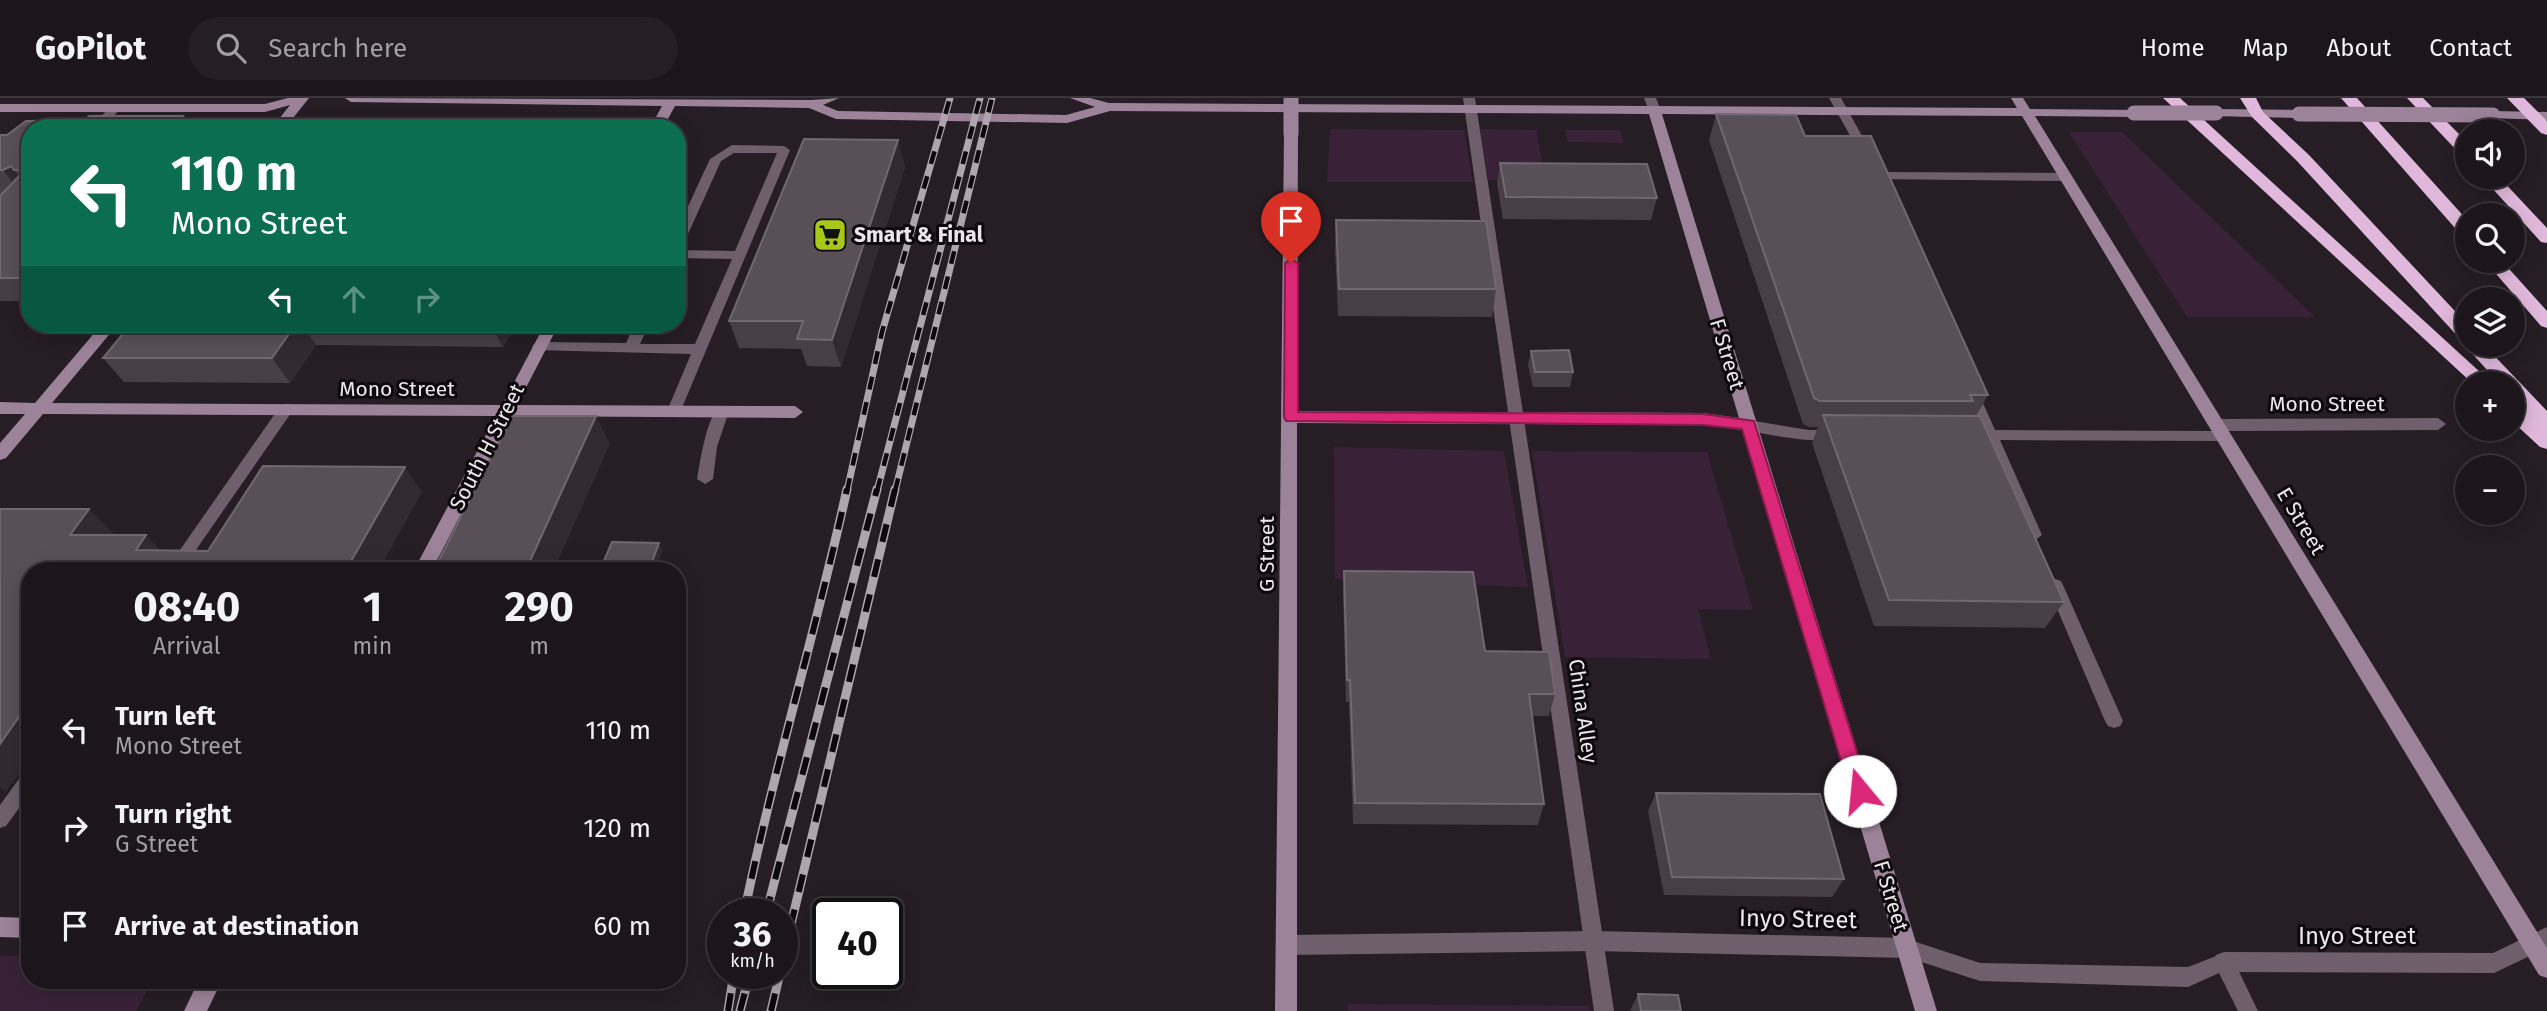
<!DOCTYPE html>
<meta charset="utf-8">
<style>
:root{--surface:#1c161c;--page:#251f25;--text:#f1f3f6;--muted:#a09fa3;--line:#3a353b}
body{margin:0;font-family:"Fira Sans",sans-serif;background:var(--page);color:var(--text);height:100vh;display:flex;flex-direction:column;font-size:26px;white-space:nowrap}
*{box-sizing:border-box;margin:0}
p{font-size:23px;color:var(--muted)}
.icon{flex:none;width:38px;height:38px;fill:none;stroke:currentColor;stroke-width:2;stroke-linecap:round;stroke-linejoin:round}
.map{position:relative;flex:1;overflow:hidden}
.sheet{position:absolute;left:21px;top:464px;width:665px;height:427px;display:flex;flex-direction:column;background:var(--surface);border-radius:28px;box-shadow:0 4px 18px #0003,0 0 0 2px var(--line)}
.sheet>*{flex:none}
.hud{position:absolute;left:21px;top:21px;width:665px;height:214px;border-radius:28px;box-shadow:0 4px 18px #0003,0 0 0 2px var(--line);background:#0b6e4f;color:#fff;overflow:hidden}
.controls{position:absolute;left:2455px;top:21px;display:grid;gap:14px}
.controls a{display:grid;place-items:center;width:70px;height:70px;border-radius:50%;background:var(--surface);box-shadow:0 4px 18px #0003,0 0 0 2px var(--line);font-size:35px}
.speed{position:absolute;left:707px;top:800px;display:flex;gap:14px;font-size:35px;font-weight:700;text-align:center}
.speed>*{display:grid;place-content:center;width:91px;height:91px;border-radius:50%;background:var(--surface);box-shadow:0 4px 18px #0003,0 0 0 2px var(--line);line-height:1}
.speed small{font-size:18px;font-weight:400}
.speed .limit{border:4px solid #111;border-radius:10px;background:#fff;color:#111}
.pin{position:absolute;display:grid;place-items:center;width:60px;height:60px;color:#fff;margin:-72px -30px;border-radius:50% 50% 50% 0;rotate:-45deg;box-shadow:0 0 7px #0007}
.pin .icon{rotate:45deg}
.me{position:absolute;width:77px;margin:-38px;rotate:343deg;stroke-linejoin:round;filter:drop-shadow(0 0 5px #0008)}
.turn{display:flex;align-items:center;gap:24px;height:147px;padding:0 35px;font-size:32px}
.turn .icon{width:91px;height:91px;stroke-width:2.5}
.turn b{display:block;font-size:49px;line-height:60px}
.lanes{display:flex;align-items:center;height:66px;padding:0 35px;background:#0003;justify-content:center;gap:35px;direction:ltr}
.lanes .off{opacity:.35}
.eta{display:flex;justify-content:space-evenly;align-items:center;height:119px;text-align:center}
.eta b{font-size:42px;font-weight:700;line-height:49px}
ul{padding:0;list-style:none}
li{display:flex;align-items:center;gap:21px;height:98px;padding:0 35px}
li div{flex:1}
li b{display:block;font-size:26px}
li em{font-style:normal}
header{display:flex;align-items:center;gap:42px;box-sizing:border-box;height:98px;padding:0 35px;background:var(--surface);border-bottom:2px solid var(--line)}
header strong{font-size:33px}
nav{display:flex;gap:38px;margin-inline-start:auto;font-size:24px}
.search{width:490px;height:63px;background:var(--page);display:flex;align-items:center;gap:18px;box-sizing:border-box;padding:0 24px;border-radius:38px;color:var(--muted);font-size:26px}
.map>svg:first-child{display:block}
</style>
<header>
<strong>GoPilot</strong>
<div class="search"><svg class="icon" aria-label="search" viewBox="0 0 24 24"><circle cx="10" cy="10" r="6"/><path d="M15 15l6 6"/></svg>Search here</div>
<nav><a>Home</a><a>Map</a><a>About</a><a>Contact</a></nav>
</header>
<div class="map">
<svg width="2547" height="913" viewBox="0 0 2547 913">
<rect width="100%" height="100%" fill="#261d25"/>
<g fill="#392237">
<path d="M1330 31 1464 32 1473 84H1327Z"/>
<path d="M1480 31 1536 32 1546 83 1488 82Z"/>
<path d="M1565 32H1620L1624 45 1568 44Z"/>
<path d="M2069 34H2122L2315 219H2187Z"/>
<path d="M1334 349 1504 353 1528 489 1335 481Z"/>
<path d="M1532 353 1707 354 1753 512 1698 511 1711 561 1565 559Z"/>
<path d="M30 857V882H153L136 913H0V858Z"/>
<path d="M1348 906 1589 908 1590 913H1348Z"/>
</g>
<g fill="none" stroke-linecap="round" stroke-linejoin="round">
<g fill="#6f5f6d" fill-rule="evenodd">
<path d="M1463 0H1475L1614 913H1594Z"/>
<path d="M1829 0H1841L1872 56 1870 59H1862Z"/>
<path d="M115 7 121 10 103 30H90L111 8Z"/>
<path d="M732 47 784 48 790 52 679 317 674 318 667 313 691 256 534 252 532 249 534 246 539 244 626 245 635 226H649L640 246H695L732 161 677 160V152L735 153 777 55H734L721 63 683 147 677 151V132L710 61Z"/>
<path d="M1876 74 2065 75 2071 79 2065 83 1872 81V75Z"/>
<path d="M1971 289 1978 294 1995 332 2223 333 2230 338 2223 343 2000 342 2042 437 2034 443 2026 437 1985 342 1976 341 1974 337 1980 332 1964 294Z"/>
<path d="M286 306 291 307 293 311 291 315 182 472H166L281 307Z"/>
<path d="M722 308 729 313 717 349 713 381 705 386 697 381C700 365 707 313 722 308Z"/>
<path d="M1748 322 1809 332H1836L1843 337C1832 350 1761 336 1743 331L1741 327Z"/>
<path d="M2055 481 2061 483 2063 487 2123 623 2120 628 2114 630 2108 628 2105 623 2047 487 2049 483Z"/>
<path d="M30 672V695L6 728 0 730V707L24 674Z"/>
<path d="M1907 841 1980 865 2188 869 2224 855 2231 857 2258 913H2238L2219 875 2188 889 1980 883 1900 857 1897 850 1900 843Z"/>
</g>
<g fill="#6f5f6d" fill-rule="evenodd">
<path d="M1644 0H1656L1661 13 1660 16H1650Z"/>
<path d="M2438 320 2446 326 2438 332 2217 333 2209 327 2217 321Z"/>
<path d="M2547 829V850L2494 875 2224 874 2216 871 2213 864 2216 857 2224 854 2493 855Z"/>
<path d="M1594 833 1907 840 1915 843 1918 850 1915 857 1907 860 1594 853 1287 857 1279 854 1276 847 1279 840 1287 837Z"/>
</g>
<g fill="#9c8399" fill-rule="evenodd">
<path d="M288 0H309L285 30H272L290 7 265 14H0V6H265Z"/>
<path d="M345 0 811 2 839 0 823 7 838 13 1066 17 1095 9 1070 0H1090L1109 5 2017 10 2011 0H2023L2030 11 2139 12 2140 15 2134 19 2035 18 2547 850V880L2539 877 2022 18 1662 16 1937 913H1915L1743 332 1703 327 1297 325V913H1275L1284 36 1291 32 1298 36 1297 313 1703 315 1739 320 1649 16 1110 13 1067 25 836 21 809 10 675 8 663 30H650L662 8 351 4Z"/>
<path d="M2216 11 2299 12 2305 16 2299 20 2211 18 2210 15Z"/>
<path d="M2493 13 2547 14V22L2488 20 2487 17Z"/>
<path d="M102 226H118L52 305 502 307 545 226H559L517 307 795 308 803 314 795 320 512 318 432 472H414L496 318 43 316 6 360 0 362V345L25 316H0V304L35 305Z"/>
<path d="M0 819 30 820V840L0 839Z"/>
<path d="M199 882H222L207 913H184Z"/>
</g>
<g fill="#e0b8db" fill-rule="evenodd">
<path d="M2163 0H2180L2492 285H2472Z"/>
<path d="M2240 0H2256L2263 14 2309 57 2468 227V247H2484L2547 313V351L2540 349 2513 324V306L2524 312 2513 300V285H2499L2468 251 2466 245 2462 243 2297 63 2252 19Z"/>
<path d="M2341 0H2357L2468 123V139L2462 138Z"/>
<path d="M2407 0H2423L2468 45V60L2462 58Z"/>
<path d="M2507 0H2524L2547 23V37L2541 35Z"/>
<path d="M2482 79H2499L2547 130V145L2541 144Z"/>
<path d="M2485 163H2502L2547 213V230L2541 228Z"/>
</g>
<defs>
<g id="rail-far1">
<path d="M847 393 882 234 950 0"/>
<path d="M877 393 980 0"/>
<path d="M895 393 992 0"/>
</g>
<g id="rail">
<path d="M744 816C773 673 816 534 847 391"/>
<path d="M766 816 877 391"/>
<path d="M782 864 895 391"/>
<path d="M728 913 734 875"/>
<path d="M740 913 750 875"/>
<path d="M771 913 780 875"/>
</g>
</defs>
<use href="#rail-far1" stroke="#ada6ac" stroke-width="7"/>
<use href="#rail" stroke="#ada6ac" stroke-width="9"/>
<use href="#rail-far1" stroke="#0c080c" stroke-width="4.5" stroke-dasharray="13" stroke-linecap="butt"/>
<use href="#rail" stroke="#0c080c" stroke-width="6" stroke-dasharray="18" stroke-linecap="butt"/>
<g stroke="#9c8399" stroke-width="15">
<path d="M1291 0V36"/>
<path d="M2134 15H2216"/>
<path d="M2299 16 2493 17"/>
</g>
</g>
<g fill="#473e46">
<path d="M1716 16 1805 38 1988 297 1976 318 2064 504 2045 530 1874 528 1812 345 1818 329H1809L1803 326 1709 42Z"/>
<path d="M89 18H183L191 30H30V203H0V98L2 96H0V37H7L26 23 85 22Z"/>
<path d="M898 42 905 69 841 269 807 268 801 251 739 250 729 223Z"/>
<path d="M1500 65 1657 100 1651 122 1503 121 1497 86Z"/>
<path d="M1336 122 1496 191 1492 219 1338 218 1335 150Z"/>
<path d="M131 226H516L503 249 316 247 290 285 124 284 103 260Z"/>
<path d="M1531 253 1573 274 1570 289H1533L1528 267Z"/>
<path d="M1344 473 1485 553 1555 596 1549 618H1532L1544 706 1538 727 1353 726 1349 604H1346L1343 495Z"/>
<path d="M1656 695 1844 781 1832 799 1664 797 1648 713Z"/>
<path d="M1638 896 1681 913H1630Z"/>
</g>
<g fill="#332931">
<path d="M183 18 191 30H173Z"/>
<path d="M898 42 905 69 841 269 832 242Z"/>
<path d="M11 68 29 91 22 96 3 72Z"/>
<path d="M296 226H301L316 247 290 285 272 260Z"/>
<path d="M490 226H516L503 249Z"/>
<path d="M596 318 610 346 554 472H526Z"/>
<path d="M405 369 422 394 379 472H346Z"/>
<path d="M89 411 113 435 95 462 70 437Z"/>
<path d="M146 437 170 462 136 452Z"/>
<path d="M659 445 663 452 655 472H649Z"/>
<path d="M30 603V669L22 672 6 694 0 689V646Z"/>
</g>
<g fill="#595057" stroke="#70686f" stroke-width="2">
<path d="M1716 16 1796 17 1805 38H1871L1988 297H1970L1973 303H1820L1814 300Z"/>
<path d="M89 18H183L173 30H30V180H0V98L25 72H14L11 68 3 72H0V37H7L26 23 85 22Z"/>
<path d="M804 41 898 42 832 242 797 241 803 223H729Z"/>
<path d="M1500 65 1647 66 1657 100 1506 99Z"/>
<path d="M1336 122 1486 123 1496 191H1339Z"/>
<path d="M131 226H296L272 260H103Z"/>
<path d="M1569 252 1573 274H1535L1531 253Z"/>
<path d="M1823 317 1980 318 2064 504 1889 502Z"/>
<path d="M512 318H596L526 472H434Z"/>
<path d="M263 368 405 369 346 472H30V603L0 646V411H89L70 437H146L136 452 208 453Z"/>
<path d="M612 444 659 445 649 472H600Z"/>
<path d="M1344 473 1473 474 1485 553 1549 554 1555 596H1529L1544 706 1355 705 1350 582H1347Z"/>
<path d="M1656 695 1820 696 1844 781 1672 779Z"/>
<path d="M1638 896 1678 897 1681 913H1641Z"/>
</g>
<path fill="#db2777" stroke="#8e194d" stroke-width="2" d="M1291 161 1298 165V314L1703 316 1754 323 1869 693 1866 699 1860 701 1853 699 1850 693 1742 331 1703 327 1286 323 1284 319 1285 165Z"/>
<defs>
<symbol id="supermarket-square" viewBox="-11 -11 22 22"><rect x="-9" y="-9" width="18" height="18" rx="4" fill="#a9c719" stroke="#0c080c"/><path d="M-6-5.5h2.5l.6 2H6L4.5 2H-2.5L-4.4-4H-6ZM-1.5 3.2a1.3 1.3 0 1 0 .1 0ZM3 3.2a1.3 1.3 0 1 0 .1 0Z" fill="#111"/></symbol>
</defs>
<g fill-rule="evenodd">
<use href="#supermarket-square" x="811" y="118" width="38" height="38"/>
</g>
<g text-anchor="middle" stroke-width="6" stroke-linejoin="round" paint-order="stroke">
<g font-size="21" font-weight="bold" fill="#ede7ec" stroke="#0c080c" text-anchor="start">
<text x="854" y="144">Smart &amp; Final</text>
</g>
<g font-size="21" fill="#ede7ec" stroke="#0c080c">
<text transform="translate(1727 256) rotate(73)" y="7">F Street</text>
<text x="397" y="298">Mono Street</text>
<text x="2327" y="313">Mono Street</text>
<text transform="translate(487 349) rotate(-63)" y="7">South H Street</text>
<text transform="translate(2301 423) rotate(59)" y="7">E Street</text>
<text transform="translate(1267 456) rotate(-90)" y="7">G Street</text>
<text transform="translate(1583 613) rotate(82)" y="7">China Alley</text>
<text transform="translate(1891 798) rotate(73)" y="7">F Street</text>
</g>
<g font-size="24" fill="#ede7ec" stroke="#0c080c">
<text transform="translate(1798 821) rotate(1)" y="8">Inyo Street</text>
<text x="2357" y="846">Inyo Street</text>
</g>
</g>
</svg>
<div class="controls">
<a><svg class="icon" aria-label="sound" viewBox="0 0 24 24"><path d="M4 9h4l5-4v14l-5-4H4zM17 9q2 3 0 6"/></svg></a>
<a><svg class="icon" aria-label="search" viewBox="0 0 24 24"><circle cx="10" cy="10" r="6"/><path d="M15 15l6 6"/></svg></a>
<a><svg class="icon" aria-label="layers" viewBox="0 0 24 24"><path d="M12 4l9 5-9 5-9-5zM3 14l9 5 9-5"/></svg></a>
<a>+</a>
<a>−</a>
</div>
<div class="speed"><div>36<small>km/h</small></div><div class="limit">40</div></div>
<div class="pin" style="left:1291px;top:165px;background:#d93025"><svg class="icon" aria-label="arrive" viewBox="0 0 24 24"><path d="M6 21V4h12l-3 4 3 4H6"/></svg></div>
<svg class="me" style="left:1860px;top:693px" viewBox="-20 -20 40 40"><circle r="19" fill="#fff"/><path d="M0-13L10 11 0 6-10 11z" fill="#db2777"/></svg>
<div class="hud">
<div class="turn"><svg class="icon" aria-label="left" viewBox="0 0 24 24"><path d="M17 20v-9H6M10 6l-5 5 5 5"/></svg><div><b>110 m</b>Mono Street</div></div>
<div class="lanes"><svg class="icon" aria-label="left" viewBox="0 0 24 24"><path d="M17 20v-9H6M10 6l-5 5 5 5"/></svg><svg class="icon off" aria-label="ahead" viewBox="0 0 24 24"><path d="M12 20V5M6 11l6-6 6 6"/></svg><svg class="icon off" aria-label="right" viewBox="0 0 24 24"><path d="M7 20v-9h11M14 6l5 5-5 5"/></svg></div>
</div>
<section class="sheet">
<div class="eta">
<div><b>08:40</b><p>Arrival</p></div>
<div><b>1</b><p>min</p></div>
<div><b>290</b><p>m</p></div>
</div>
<ul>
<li><svg class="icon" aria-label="left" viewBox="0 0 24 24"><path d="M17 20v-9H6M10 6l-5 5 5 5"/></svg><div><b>Turn left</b><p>Mono Street</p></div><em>110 m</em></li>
<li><svg class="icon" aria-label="right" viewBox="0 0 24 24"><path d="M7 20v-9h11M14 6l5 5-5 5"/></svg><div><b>Turn right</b><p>G Street</p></div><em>120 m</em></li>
<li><svg class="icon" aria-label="arrive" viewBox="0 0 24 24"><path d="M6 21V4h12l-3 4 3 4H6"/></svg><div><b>Arrive at destination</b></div><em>60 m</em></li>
</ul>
</section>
</div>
